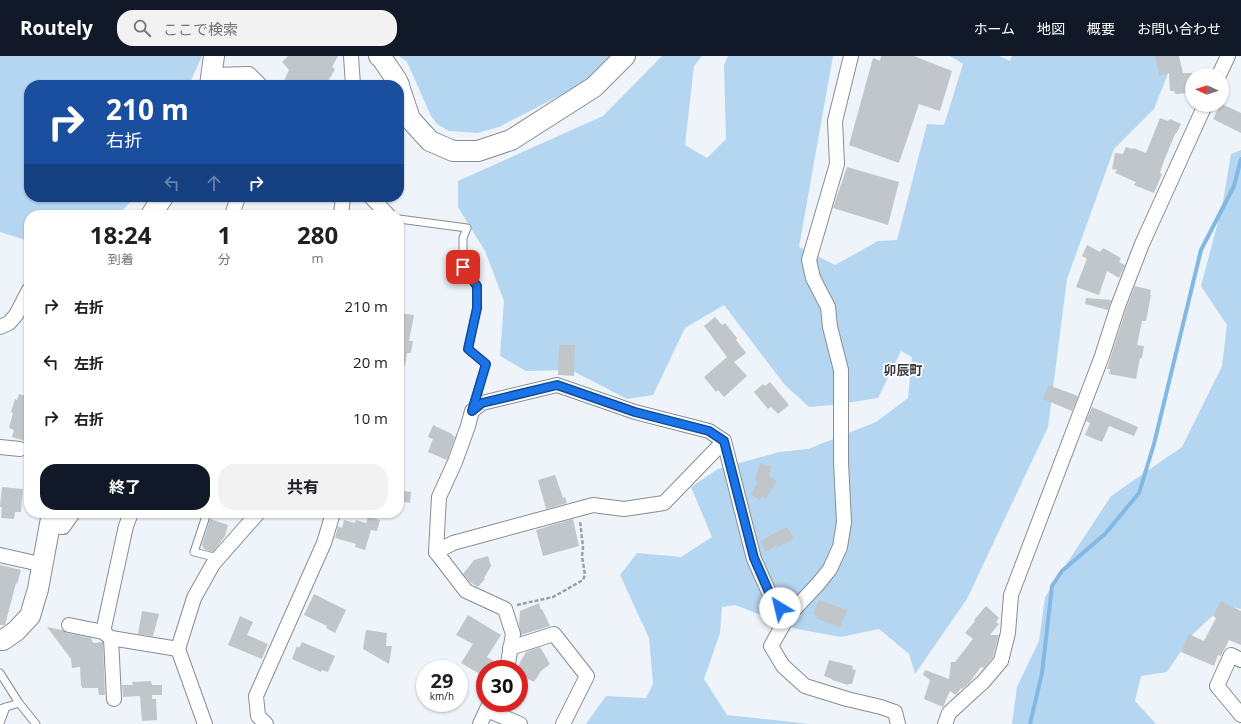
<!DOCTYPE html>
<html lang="ja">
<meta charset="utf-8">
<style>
:root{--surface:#fff;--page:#f2f2f2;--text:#202124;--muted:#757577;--accent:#111827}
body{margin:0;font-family:"Open Sans","Noto Sans JP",sans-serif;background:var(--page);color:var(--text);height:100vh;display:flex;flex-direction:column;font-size:15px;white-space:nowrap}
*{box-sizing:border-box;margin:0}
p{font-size:13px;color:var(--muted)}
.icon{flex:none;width:22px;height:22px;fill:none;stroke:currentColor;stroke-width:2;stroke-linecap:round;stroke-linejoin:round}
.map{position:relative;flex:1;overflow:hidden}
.sheet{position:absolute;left:24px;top:154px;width:380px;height:308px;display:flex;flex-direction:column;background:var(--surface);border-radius:16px;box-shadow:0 1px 3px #0004}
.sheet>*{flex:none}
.hud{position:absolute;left:24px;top:24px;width:380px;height:122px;border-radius:16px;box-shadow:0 1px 3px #0004;background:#1a4fa0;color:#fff;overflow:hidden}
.needle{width:26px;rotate:274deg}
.buttons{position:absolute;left:1185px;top:12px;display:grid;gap:8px}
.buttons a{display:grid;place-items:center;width:44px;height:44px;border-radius:50%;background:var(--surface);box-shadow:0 1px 3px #0004;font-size:20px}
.speed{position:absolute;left:416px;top:604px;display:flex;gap:8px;font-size:20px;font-weight:700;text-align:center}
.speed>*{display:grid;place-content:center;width:52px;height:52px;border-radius:50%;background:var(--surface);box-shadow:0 1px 3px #0004;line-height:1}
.speed small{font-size:10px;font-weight:400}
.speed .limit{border:6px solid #d22;background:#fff;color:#111}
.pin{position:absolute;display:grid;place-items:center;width:34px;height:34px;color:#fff;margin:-17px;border-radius:8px;box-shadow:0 2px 6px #0006}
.me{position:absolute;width:44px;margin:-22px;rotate:324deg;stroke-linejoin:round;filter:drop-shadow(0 0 3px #0008)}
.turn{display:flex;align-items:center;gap:14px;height:84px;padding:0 16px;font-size:18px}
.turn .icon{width:52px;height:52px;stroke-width:2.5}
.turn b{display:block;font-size:28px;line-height:34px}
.lanes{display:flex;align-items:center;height:38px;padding:0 16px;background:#0003;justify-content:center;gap:20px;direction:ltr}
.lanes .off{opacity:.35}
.eta{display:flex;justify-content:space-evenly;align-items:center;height:68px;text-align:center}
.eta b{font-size:24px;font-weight:700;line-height:28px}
.action{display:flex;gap:8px;margin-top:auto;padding:8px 16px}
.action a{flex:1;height:46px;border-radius:16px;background:var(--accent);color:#fff;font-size:16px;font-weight:700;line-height:46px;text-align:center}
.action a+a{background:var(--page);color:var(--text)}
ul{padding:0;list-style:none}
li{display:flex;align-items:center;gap:12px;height:56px;padding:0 16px}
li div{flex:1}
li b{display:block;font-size:15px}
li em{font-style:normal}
header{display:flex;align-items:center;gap:24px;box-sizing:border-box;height:56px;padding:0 20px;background:var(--accent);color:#fff}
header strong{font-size:19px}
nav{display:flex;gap:22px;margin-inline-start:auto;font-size:14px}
.search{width:280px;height:36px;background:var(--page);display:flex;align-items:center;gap:10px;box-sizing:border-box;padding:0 14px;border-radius:16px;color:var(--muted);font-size:15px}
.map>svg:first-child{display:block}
</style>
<header>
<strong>Routely</strong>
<div class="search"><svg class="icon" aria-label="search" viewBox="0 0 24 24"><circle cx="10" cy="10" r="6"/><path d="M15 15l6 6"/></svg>ここで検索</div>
<nav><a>ホーム</a><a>地図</a><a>概要</a><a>お問い合わせ</a></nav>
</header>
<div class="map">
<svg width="1241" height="668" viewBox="0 0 1241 668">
<rect width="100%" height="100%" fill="#eff4fa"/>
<g fill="#b5d6f1">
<path d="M0 0H202L189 29H29V141H135L118 159H29V185L0 176Z"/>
<path d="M399 0H614L588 25 499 71 477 77 449 75 437 68 431 60 407 6Z"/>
<path d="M662 0H702L694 10 685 89 707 102 726 83 724 9 728 0H833L799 191 835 209 878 185 897 184 927 68 944 69 963 8 950 0H999L1010 5 1012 0H1175L1154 53 1114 93 1067 223 1048 371 967 543 915 618 909 598 879 573 841 581 797 573 735 549 722 551 720 577 704 623 727 659 810 668H586L606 640 646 642 653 628 649 582 620 519 637 497 681 501 712 481 691 431 718 413 779 396 808 393 876 366 908 342 912 301 901 295 878 342 833 349 809 351 784 328 724 249 685 272 653 339 627 343 571 314 526 315 500 300 504 245 485 195 458 151V125L603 60Z"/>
<path d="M1241 94V553L1224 549 1192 579 1167 616 1141 620 1135 645 1156 668H1012L1017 631 1039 585 1045 541 1111 440 1182 391 1222 310 1227 269 1201 230 1222 151 1231 98Z"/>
</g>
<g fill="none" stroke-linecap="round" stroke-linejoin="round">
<path stroke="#83b8e3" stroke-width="4" d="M1030 668 1042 617 1052 530 1062 515 1105 478 1139 437 1154 388 1201 194 1234 130 1241 103"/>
</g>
<g fill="#c0c6ca">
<path d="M288 0H338L332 11 335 13 326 29H282L289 14 282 6Z"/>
<path d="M881 0H914L952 15 940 55 919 48 899 107 849 89 873 2 880 5Z"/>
<path d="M1155 0H1179L1183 17H1192V35L1191 36V37L1175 38 1174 35H1170L1169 17 1159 20Z"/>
<path d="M1222 48 1241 57V77L1213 63 1220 49H1222Z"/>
<path d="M1160 62 1168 65 1170 63 1181 68 1176 78H1175L1162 110 1160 117 1162 118 1154 137 1134 129 1136 126 1115 117 1117 114 1112 113 1115 97 1123 98 1126 91 1132 93 1133 92 1146 97Z"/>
<path d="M847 111 899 126 888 169 833 152Z"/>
<path d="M1087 189 1100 196 1103 192 1121 202 1119 206 1125 209 1119 222 1107 215 1099 239 1076 231 1087 203 1082 200Z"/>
<path d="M1135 230 1151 234 1150 239H1151L1146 265H1142L1137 289 1144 290 1142 302H1140L1136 323 1109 318 1110 313H1107L1126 253Z"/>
<path d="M1086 242 1111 244 1108 254 1085 248Z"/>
<path d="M399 257 414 259 409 285H413L411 297H407L405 310 399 309Z"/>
<path d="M715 261 722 269 725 267 737 282 736 284 746 297 734 306 747 320 724 341 718 334 716 336 704 321 727 301 704 270Z"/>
<path d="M559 289H575L574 320 558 319Z"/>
<path d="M770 326 789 349 778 358 771 351 768 353 754 336 763 328 765 330Z"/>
<path d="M1048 329 1078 340 1072 355 1043 343Z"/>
<path d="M19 338 29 341V386L12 381 14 374 9 372 13 357 11 356 15 343 17 344Z"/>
<path d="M1092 351 1138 371 1134 380 1109 370 1102 386 1085 379 1090 367 1086 365Z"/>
<path d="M433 369 452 378V379L455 381 447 404 428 396 433 383 428 381Z"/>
<path d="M760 407 771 410 769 420 777 425 766 443 762 441 760 444 751 439 757 426 755 425Z"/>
<path d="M555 419 563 442 565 441 567 447 546 453 538 424Z"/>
<path d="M2 431 23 433 21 456H15L14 463 1 462 2 451H0V450Z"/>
<path d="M399 434 411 436 410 447 399 445Z"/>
<path d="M368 461 380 464 377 475 371 474 365 494 355 491 356 488 335 482 338 470 342 472 344 464 355 467 356 464 366 467Z"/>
<path d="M210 463 228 469 225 480 213 496 204 493 202 489Z"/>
<path d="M573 463 579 490 543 500 536 474Z"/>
<path d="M787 471 794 482 777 492 776 490 766 496 760 486 771 479Z"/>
<path d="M488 500 491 510 484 522 485 523 478 531 470 526 463 518 474 504Z"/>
<path d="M0 509 21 514 17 528 16 527 5 569H0Z"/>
<path d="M314 538 346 554 335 577 326 572 327 570 304 559Z"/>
<path d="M819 544 847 554 840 572 816 562 817 560 813 558Z"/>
<path d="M1221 545 1241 555V589L1229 584 1221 600 1218 599 1214 610 1181 596 1189 578 1204 585 1216 562 1213 560Z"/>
<path d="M539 547 541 554 542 553 550 570 521 579 519 568 520 555Z"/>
<path d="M986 550 999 562 996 566 999 568 990 579H999L993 601 984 612 981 611 969 627 962 633 961 632 956 639 950 635 943 651 924 643 930 624 923 619 925 614 949 623 951 606H955L973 583 965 577 975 565 974 564Z"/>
<path d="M142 555 159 558 153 580 138 578Z"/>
<path d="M468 559 501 579 487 601 494 605 490 613H485V621L461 607 473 588 456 579Z"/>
<path d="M240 560 253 566 247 579 268 588 262 603 228 589Z"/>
<path d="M47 571 62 574 67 577 91 582 93 587 103 586 105 639H99L98 632H82V630H81L80 611 72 612 71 603Z"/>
<path d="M366 574 387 577 386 590H392L389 608 363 593Z"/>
<path d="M302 586 335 600 328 616 322 614 321 616 292 603 297 590 299 592Z"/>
<path d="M540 591 550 608 541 615 534 626 519 618V608L526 596Z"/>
<path d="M829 604 853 610 852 613 856 614 852 628H849L848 629 832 624V623L824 620Z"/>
<path d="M151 625 152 629H162V639H152V643H156L157 664 142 665 140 640 123 641 122 629H133L132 626Z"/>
</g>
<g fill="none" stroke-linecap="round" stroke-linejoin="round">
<defs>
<g id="lane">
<path d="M399 163 467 172 463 182V211L477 230V252L468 293 486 308 472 353"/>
<path d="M207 457 194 496 218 502"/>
<path d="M0 617 19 647 36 668"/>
<path d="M0 653 19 647"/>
<path d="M0 667 6 651"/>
</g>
<g id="street">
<path d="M351 0 353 29"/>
<path d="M851 0 835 65 837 108 809 204 813 222 828 251 830 271 841 314V406L844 466 840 491 830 513 818 528 788 560 771 590 783 610 805 630 847 643 881 651 895 656 898 668"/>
<path d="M212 19 249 18 260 29"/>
<path d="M1219 19 1228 0"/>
<path d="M371 141 388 159"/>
<path d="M232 159 238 141"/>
<path d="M341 159 343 141"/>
<path d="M0 271 9 267 16 259 29 234"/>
<path d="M0 391 20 393"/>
<path d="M50 470 63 471 73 457"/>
<path d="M436 496 439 441 455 406 468 370 472 355 482 347 557 329 635 356 709 375 724 385 754 503 772 543 788 560"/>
<path d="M436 496 453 487 593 449 624 453 664 447 724 385"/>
<path d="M436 496 466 535 505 553 513 578 507 613"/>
<path d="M0 499 31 506"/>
<path d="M69 569 103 576 111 582 178 593 194 542 213 508 258 457"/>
<path d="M103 576 126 470 131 457"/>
<path d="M111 582 114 643"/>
<path d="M510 592 554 578 587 620 563 668"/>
<path d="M178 593 205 668"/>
<path d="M1241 604 1231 599 1217 630 1241 659"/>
<path d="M487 654 520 668"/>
<path d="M266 668 258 660 256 640 324 487 333 457"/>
<path d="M480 668 490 647"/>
<path d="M945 668 949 657 984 625 1001 605 1008 577 1011 539 1102 300 1118 250 1142 188 1205 49"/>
</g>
<g id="secondary">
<path d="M379 0 381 1 396 23 399 29"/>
<path d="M210 29 214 0"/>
<path d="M399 30 410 63 430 85 453 95H478L511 84 594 31 625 0"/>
<path d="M151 159 163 141"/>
<path d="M0 584H3L16 575 30 560 38 533 52 457"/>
</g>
</defs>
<use href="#lane" stroke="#878d91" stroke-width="9"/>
<use href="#street" stroke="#878d91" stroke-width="16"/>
<use href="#secondary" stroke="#878d91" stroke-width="22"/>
<path stroke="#9ca0a4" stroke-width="2.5" stroke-dasharray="4 2" stroke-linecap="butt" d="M517 549 553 541 583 524 585 519 582 500 583 491 580 465"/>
<use href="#lane" stroke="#fff" stroke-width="7"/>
<use href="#street" stroke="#fff" stroke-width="14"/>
<use href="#secondary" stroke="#fff" stroke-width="20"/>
</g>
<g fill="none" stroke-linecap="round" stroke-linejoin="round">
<defs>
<path id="route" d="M463 211 477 230V252L468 293 486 308 472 355 482 347 557 329 635 356 709 375 724 385 754 502 772 543 780 552"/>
</defs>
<use href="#route" stroke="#114b97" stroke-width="10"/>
<use href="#route" stroke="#1a73e8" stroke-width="7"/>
</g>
<g text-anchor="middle" stroke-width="3.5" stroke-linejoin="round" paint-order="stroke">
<g font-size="13" font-weight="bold" fill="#33383c" stroke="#fff">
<text x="903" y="319">卯辰町</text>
</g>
</g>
</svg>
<div class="buttons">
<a><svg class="needle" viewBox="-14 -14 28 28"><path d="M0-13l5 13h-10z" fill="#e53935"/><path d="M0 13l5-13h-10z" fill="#757577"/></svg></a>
</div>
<div class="speed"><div>29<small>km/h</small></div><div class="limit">30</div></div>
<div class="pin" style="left:463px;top:211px;background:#d93025"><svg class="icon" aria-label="arrive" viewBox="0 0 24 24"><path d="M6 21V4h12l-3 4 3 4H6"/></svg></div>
<svg class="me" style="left:780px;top:552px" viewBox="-20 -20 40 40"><circle r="19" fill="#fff"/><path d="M0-13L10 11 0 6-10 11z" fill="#1a73e8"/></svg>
<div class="hud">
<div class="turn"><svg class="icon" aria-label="right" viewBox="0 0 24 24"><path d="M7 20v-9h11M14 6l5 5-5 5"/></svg><div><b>210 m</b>右折</div></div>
<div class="lanes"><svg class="icon off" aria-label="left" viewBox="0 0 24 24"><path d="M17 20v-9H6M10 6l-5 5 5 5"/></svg><svg class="icon off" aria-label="ahead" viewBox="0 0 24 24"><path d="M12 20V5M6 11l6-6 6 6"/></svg><svg class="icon" aria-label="right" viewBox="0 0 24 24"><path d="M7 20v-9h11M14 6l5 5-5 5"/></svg></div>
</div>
<section class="sheet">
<div class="eta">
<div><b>18:24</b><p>到着</p></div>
<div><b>1</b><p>分</p></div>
<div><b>280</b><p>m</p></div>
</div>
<ul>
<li><svg class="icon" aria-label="right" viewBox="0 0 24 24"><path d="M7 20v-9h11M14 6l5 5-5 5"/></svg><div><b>右折</b></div><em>210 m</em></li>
<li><svg class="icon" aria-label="left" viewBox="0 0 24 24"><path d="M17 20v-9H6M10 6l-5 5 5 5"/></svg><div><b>左折</b></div><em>20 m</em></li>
<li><svg class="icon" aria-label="right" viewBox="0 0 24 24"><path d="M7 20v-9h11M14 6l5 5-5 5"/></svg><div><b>右折</b></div><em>10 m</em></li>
</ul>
<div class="action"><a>終了</a><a>共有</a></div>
</section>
</div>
